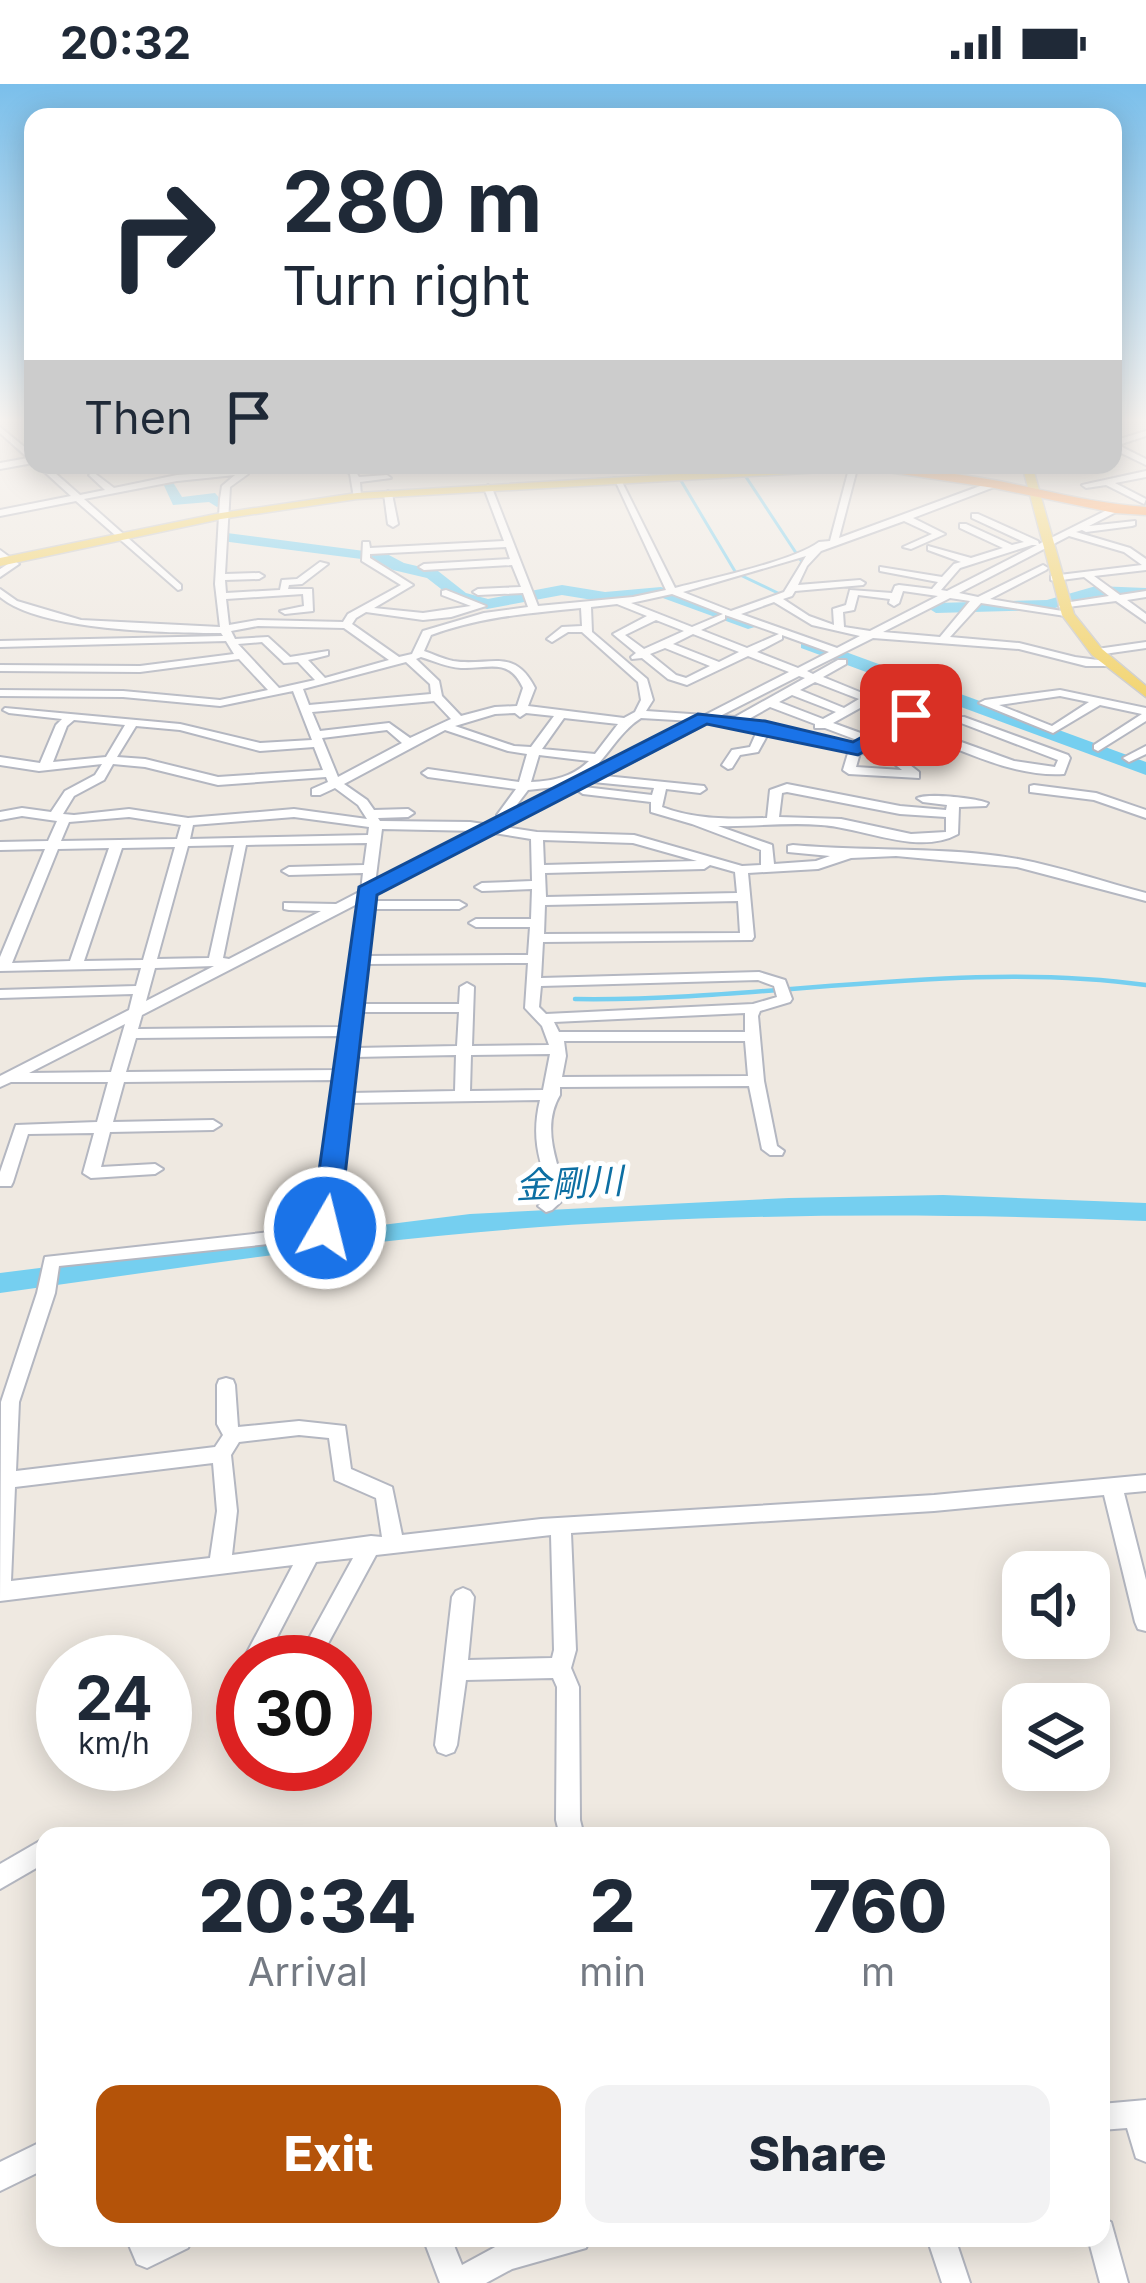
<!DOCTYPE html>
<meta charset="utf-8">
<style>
:root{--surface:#fff;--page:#f2f2f3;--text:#1f2937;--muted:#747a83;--accent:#b45309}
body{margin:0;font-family:Inter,"Noto Sans JP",sans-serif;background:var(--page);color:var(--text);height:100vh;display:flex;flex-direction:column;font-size:45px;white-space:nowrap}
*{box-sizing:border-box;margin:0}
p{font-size:39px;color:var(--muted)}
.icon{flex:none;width:66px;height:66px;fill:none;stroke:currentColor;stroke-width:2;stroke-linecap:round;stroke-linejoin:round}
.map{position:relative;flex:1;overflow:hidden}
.details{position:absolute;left:36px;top:1743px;width:1074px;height:420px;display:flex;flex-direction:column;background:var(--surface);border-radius:24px;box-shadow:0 6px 30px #0003}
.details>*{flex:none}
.top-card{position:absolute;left:24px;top:24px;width:1098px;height:366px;border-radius:24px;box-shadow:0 6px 30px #0003;background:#fff;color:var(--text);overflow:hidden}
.fabs{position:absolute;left:1002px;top:1467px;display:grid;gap:24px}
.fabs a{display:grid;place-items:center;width:108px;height:108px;border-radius:24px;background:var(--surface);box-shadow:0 6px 30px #0003;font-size:60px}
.speed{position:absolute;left:36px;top:1551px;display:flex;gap:24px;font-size:60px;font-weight:700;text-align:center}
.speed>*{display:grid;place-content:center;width:156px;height:156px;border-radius:50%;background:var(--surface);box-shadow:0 6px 30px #0003;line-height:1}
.speed small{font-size:30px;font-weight:400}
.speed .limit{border:18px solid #d22;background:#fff;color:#111}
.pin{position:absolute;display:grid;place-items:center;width:102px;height:102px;color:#fff;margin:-51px;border-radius:24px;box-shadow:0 6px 18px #0006}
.me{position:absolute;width:132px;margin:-66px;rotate:8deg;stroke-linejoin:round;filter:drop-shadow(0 0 9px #0008)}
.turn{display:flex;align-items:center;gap:42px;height:252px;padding:0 60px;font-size:54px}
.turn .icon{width:156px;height:156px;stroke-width:2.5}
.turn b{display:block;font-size:84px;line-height:102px}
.then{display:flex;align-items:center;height:114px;padding:0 60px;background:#0003;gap:24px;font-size:45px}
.eta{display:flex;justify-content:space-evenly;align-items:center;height:204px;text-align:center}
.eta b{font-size:72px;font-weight:800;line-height:84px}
.button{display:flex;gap:24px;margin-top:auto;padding:24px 60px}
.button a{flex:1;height:138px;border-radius:24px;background:var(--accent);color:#fff;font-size:48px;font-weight:800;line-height:138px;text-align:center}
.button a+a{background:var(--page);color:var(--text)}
.status{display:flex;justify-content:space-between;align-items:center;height:84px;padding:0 60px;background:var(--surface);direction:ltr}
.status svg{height:33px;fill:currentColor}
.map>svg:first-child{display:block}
</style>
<div class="status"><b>20:32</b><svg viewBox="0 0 49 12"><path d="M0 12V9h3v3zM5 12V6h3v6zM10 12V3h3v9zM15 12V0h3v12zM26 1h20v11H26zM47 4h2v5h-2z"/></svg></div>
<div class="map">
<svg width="1146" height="2199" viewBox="0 0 1146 2199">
<rect width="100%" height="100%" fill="#efe9e1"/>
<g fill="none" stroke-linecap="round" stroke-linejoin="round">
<g stroke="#75cff0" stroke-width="3">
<path d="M672 381 677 389"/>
<path d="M738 381 741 386"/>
<path d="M746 393 802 478 790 499"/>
<path d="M680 395 736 489 782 511"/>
</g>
<path stroke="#75cff0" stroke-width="4.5" d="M575 915C763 918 961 875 1146 901"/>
<g fill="#75cff0" fill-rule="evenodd">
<path d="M161 395H171L182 413 215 409 224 419 217 423 209 418 173 421Z"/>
<path d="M227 449 387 470 404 479 438 487 466 509 488 515 562 501 605 508 661 503 762 541 748 545 660 513 605 518 562 511 487 525 454 515 427 494 393 486 377 477 222 457 219 454Z"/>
<path d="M1096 502 1146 504V514L1097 512 1048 526 936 529 928 524 936 519 1047 516Z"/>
<path d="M801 556H813L1146 678V691L801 564Z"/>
<path d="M943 1111 1146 1119V1137C889 1127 627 1129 371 1159 247 1173 124 1192 0 1209V1189L470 1130 789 1114Z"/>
</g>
<defs>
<g id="minor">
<path d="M0 343 33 370V379L0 385V379L28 374 0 349Z"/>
<path d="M1146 347V352L1118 361 1146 375V381L1113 365V357Z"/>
<path d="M37 381H46L80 411 105 406 89 391 93 388 114 404 177 391 248 386V390L230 403 225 490 259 489 264 492 259 495 225 496 226 509 280 506 282 496 297 495 320 478 328 480 302 500 289 501 288 505H312L313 527 285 530 280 527 304 522 303 510 226 515 229 541 258 536 343 538 348 530 401 501 362 477 363 458H369L370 464 504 457 484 404 488 401 492 404 538 522 633 513 666 506 614 394 621 396 675 504C709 495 794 477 819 458L830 457 850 381H858L839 454 991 398H997V402L913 434 945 450 911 465 903 463 932 450 904 437 821 467 807 482 798 501 860 496 865 499 863 501 795 507 792 512 783 515 809 532 834 541 833 525 846 521 850 506 892 509 895 502 899 501 932 505 938 498 880 487V483L942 493 954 480 961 478 928 466V462L971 474 1003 464 960 444V440H966L1012 461 1024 458 972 434V430H978L1038 457 1039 460 1115 422 1120 425 1118 427 1089 442 1135 437V441L1132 442 1086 448 1082 446 1076 448 1130 464 1146 475V486L1094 492 1120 511 1146 507V513L1127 516 1146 530V538L1116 517 1060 524 1059 522 1064 519 1109 512 1084 493 1054 497 1051 496V492L1142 481 1124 468 1069 452 959 509 978 513 1043 481 1048 484 1046 486 990 515 1068 528 1073 531 1072 533 981 519 950 553 1019 559 1075 573 1113 578V582H1086L1019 565 873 554 807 587 813 590 838 576H846V580L823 593 867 611 893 597H901V601L877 615 909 627 936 613H944V617L919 631 942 640 956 633H964L1068 671 1070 674 1064 690C1018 693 973 671 931 655L906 669 897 671 919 688V694L849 690 843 686 849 666 769 648 758 668 740 671 732 684 728 685 722 681 732 666 750 663 758 645 709 638 605 692 704 702 706 705 700 709 666 705 662 723C696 736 730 735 767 734L770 706 787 700 900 722 946 726 947 721 923 718 917 714C930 709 975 714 988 719L986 722 959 723 958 750C918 772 865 744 821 741 787 738 753 743 718 742L772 761 774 780 816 777 830 772 788 768V762L793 761C868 768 944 762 1018 775 1061 783 1104 798 1146 809V817L1017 783 896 772 851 774 818 785 748 789 754 853 752 856 543 858 541 894 759 888 785 896 792 915 790 918 760 927 758 932 764 997 777 1062 784 1067 782 1071H770L762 1065 749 1002 560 1003V1011C541 1043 557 1079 567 1112L552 1126 546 1128 538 1122 550 1110C539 1075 531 1054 540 1016L349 1019 331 1148 298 1157 59 1182 55 1209 19 1318 16 1387 215 1363 223 1351 217 1340V1301L219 1296 226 1294 233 1296 235 1301 238 1343 299 1337 345 1342 351 1385 392 1403 402 1451 541 1435 934 1411 1146 1391V1407L1124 1409 1146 1496V1547L1138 1545 1135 1538 1104 1411 934 1427 571 1449 576 1566 571 1584 579 1603 580 1736 584 1752H560L556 1736 557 1603 553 1594 466 1596 457 1661 454 1668 446 1671 438 1668 435 1661 452 1513 456 1507 463 1504 470 1507 474 1513 468 1576 552 1574 554 1566 551 1451 376 1471 318 1578H296L353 1474 316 1478 264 1578H242L293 1481 0 1517 1 1318 37 1209 45 1173 298 1145 317 1140 336 996 124 998 113 1038 213 1036 221 1041 213 1046 110 1048 101 1083 155 1080 163 1085 155 1090 91 1094 83 1089 94 1049 28 1050 13 1098 11 1102H0V1088L16 1041 97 1038 108 998H11L0 1003V992L129 926 133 910 0 914V906L136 902 141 884 0 887V873L45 765 0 766V758L48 757 57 737 22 732 0 736V728L22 724 51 728 65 707 95 691 102 680 39 687 0 681V673L40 679 56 641 62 635 9 629 3 626 5 624 180 640 260 659 312 656 293 607 220 622 123 613 0 612V606L123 607 220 616 268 606 239 575 140 588 0 587V581L140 582 234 570 226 557 0 563V557L223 552 221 549C168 549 40 547 0 513V505L17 517 81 536 220 543 215 500 220 415 222 402 235 391 177 397 84 415 181 501V505L178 506 76 417 0 432V426L71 412ZM1032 461H1037L947 507 941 506 960 484ZM506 463 510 475 424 480 419 483 424 486 512 481 521 503 478 505 473 508 478 511 523 509 528 523 484 529 423 547 412 570 399 573 352 540 356 534 366 528 423 536 451 533 486 522 446 506 442 507V511L471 522 423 529 374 524 413 501 370 474V470ZM806 472 784 508 731 527 683 508ZM903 507 938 512 870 547 844 543 843 528 854 526 858 511 890 515 889 519 894 522 899 519ZM672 510 723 530 692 543 631 519ZM950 514 970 517 940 553 883 548ZM774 518 812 541 860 552 837 564 741 530ZM617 520 647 532 613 550 636 569 631 573 632 575 642 574 668 595 687 601 748 572 789 588 705 631 646 627 653 616 647 595 592 548 591 523ZM581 524 582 542 562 543 547 555 552 558 568 548H582L638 598 641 616 635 628 624 634 528 622 535 604C514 562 489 583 453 577 443 575 433 570 424 567L431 551C480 533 529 529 581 524ZM725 531 731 533 779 550 747 564 701 546 725 535ZM656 536 684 547 644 565 625 551ZM258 542 344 544 389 576 325 594 308 576 328 571V567L290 573 268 553 235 555 231 547ZM693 550 739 568 719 578 673 560ZM782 551 829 568 798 584 757 568 782 555ZM262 558 284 579 298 578 315 596 279 604 238 560ZM665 564 710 582 686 594 676 591 650 570ZM421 573C434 577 447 583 461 584 489 585 509 573 523 604L517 622 495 623 461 632 442 612 439 597 416 575ZM406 578 430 600 431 610 309 621 303 605ZM799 592 805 594 735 633 720 632ZM815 598 859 615 844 624 800 606ZM792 611 836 628 823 635 779 618ZM434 617 451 635 410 654 389 639 320 647 312 628ZM869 619 901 632 866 651 833 639ZM770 623 815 640V644H825L857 656 852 660 747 636ZM515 629 520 633 526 629 554 632 531 663 514 662 455 642 495 630ZM564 634 618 640 595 670 542 665ZM641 634 693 637 582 694C606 678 617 649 641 634ZM74 636 125 641 106 673 53 678 67 642ZM911 636 933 644 900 663 863 662ZM961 639 1058 676 1055 683 1014 677 939 650ZM136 642 180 646 260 667 314 663 323 686 218 693 145 675 117 673ZM387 646 402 659 338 693 322 654ZM445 646 508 667 527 670 519 698 428 685 422 689 428 693 516 705 497 731 503 735 490 741 470 738 380 737 378 734 408 733 414 729 408 725 374 726 367 716 344 700ZM860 669 883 671 902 686 856 683ZM539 671 589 677C572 693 554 697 531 698ZM113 680 145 683 218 701 326 693 328 698 312 705V711H320L335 704 358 721 367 735 294 725 188 734 129 725 74 731 63 730 74 712 104 696ZM577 697 509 731 528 706 555 703ZM593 698 654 704 652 711 584 703ZM577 706 583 710 651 718V728L692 740 761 766V781L742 782 634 751 537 748 505 743ZM787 708 900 730 946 733V748L911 750 841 735 779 733 782 709ZM129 733 181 741 177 755 61 757 69 738ZM294 733 369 743 368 751 190 755 193 741ZM382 745 479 747 375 800ZM494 749 531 755 532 797 482 799 475 803 482 807 532 805 531 835H476L469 839 476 843H530L528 871 366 872 372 825H459L466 821 459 817H373L374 811ZM543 756 633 759 697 777 544 781ZM367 759 364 781 289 783 282 787 289 791 363 789 361 807 336 820 284 819V825L289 826 321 827 229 875 223 874 246 761ZM234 761 209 874 157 875 188 762ZM175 763 143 876 84 877 122 764ZM109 764 70 877 12 879 58 765ZM710 781 735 788 737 809 546 813 545 789 704 785ZM738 817 740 849 544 850 545 821ZM359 819 343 943 138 945 142 931ZM528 879 525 924 542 942 549 961 472 962 474 903 467 899 460 903 459 920H361L365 880ZM214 882 146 917 155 884ZM758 896 774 902 777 913 753 920 546 930 539 923 541 902ZM360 928H459L457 962 355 964ZM745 929V948H559L554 938ZM125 940 111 988 29 989ZM342 952 337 986 126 988 136 954ZM564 957H745L748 992 562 993 566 972ZM550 970 543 1006 470 1007 471 971ZM456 971 455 1007 350 1009 354 973ZM299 1351 329 1354 335 1396 376 1414 382 1453 371 1452 232 1471 237 1427 231 1371 239 1358ZM213 1379 217 1427 210 1474 11 1497 15 1403Z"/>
<path d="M116 381H129L120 385Z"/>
<path d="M285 381H293L288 387 284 384Z"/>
<path d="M341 381H356L353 383 359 393 387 391 391 394 360 398 361 412 354 414 350 390Z"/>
<path d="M1042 381H1054L1029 391 1025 388Z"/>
<path d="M1146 387V393L1115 399 1146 415 1144 420 1106 401 1086 404 1082 401Z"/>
<path d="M388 407 392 410 398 440 393 443 388 440 384 410Z"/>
<path d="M0 466 19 480 0 493V485L8 480 0 474Z"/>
<path d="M1146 558V564L1097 571 1092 568 1097 565Z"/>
<path d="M1060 606 1146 624V637L1098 667 1094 665V661L1142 630 1100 621 1053 649 979 619 985 616ZM1060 612 1089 618 1052 642 999 621Z"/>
<path d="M1146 662V670L1129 678 1123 674Z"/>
<path d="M1034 701 1096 709 1146 726V734L1094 716 1030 708V702Z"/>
<path d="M45 1754V1779L0 1805V1780Z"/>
<path d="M1146 2016V2078L1136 2074 1127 2044 1101 2046V2020Z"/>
<path d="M45 2056V2085L0 2107V2078Z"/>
<path d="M1101 2134 1111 2138 1128 2199H1100L1088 2154H1101Z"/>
<path d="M126 2154H192L188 2164 147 2184 137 2180Z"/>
<path d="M423 2154H451L462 2181 497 2162 522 2154H590L586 2164 512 2185 486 2199H440Z"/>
<path d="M927 2154H955L970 2199H942Z"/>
</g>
<g id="major">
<path d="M833 381 860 383 855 386 357 415 221 435 0 482V474L221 429 357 409Z"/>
<path d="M1022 381H1032L1074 530 1102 565 1146 602V613L1092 571 1062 531Z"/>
</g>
<path id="highway" d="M842 381C894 381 948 388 999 397 1048 407 1096 420 1146 423V431L1115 429 994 404Z"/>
</defs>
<use href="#minor" stroke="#b4b7c1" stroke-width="4"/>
<use href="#major" stroke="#c9c9c9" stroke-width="3"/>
<use href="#highway" stroke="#c9c9c9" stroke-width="3"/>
<use href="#minor" fill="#fff" fill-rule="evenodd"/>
<use href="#major" fill="#f2d163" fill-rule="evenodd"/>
<use href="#highway" fill="#ffa35c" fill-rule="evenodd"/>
</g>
<linearGradient id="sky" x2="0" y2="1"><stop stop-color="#7abfeb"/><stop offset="0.52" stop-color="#f8f5f2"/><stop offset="1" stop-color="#f8f5f2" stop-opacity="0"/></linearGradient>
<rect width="1146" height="647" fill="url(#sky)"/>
<path fill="#1a73e8" stroke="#114b97" stroke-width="3" d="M911 626 918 627V635L858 671 707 640 377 811 339 1144 325 1153 315 1150 311 1144 359 803 698 630 765 637 853 658Z"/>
<g text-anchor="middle" stroke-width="10" stroke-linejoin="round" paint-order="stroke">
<g font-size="36" font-style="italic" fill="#0d6fa3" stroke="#fff">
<text transform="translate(569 1099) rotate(-3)" y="13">金剛川</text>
</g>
</g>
</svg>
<div class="fabs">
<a><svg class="icon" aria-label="sound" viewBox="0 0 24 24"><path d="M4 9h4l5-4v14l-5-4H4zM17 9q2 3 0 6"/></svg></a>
<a><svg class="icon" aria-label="layers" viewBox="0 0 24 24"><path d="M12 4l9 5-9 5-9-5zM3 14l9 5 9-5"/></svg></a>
</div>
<div class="speed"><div>24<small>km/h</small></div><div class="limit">30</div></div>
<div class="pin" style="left:911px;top:631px;background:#d93025"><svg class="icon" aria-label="arrive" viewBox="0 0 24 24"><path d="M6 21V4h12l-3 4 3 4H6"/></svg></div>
<svg class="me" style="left:325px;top:1144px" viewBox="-20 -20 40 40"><circle r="17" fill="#1a73e8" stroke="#fff" stroke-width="3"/><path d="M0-11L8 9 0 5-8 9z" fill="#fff"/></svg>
<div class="top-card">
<div class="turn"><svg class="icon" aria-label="right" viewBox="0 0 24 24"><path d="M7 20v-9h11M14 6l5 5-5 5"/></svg><div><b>280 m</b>Turn right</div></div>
<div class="then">Then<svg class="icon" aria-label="arrive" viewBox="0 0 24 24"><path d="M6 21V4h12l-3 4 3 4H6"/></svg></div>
</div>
<section class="details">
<div class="eta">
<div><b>20:34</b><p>Arrival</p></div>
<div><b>2</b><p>min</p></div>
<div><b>760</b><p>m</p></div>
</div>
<div class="button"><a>Exit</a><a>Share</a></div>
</section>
</div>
